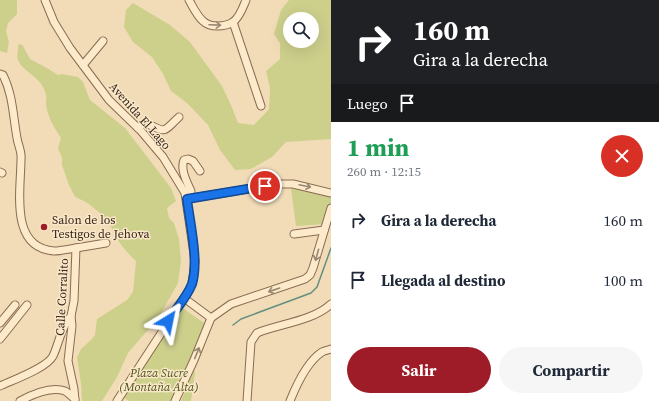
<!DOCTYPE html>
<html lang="es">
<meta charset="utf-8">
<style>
:root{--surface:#fff;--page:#f6f6f7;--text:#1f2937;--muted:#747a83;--accent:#9d1c27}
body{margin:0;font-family:"Source Serif 4",serif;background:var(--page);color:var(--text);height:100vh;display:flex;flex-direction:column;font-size:15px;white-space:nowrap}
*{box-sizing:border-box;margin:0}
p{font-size:13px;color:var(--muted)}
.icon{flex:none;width:22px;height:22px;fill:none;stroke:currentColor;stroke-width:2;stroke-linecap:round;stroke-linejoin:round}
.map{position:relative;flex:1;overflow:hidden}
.drawer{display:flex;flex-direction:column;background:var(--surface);width:328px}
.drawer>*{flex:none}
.guide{background:#202124;color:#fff;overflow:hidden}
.buttons{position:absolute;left:283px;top:12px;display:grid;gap:8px}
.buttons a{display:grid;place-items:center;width:36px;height:36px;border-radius:50%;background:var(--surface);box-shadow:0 4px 16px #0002;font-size:20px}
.pin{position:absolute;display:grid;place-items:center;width:34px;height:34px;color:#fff;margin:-17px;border:2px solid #fff;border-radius:50%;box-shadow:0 1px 4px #0007}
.me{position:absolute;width:44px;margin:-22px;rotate:35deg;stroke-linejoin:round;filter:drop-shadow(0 0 3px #0008)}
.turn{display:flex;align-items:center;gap:14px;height:84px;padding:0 16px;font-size:18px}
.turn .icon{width:52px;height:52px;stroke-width:2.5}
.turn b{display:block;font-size:28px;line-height:34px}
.then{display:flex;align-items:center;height:38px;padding:0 16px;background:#0003;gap:8px;font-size:15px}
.round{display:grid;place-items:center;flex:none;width:42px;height:42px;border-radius:21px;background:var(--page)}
.overview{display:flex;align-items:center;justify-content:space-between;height:68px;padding:0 16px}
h1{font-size:24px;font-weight:700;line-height:30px;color:#1e9e55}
.cta{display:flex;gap:8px;margin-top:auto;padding:8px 16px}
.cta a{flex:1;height:46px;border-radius:24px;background:var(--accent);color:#fff;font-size:16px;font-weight:700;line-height:46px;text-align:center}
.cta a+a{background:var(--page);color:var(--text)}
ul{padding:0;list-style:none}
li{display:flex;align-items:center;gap:12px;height:60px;padding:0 16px}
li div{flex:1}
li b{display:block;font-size:15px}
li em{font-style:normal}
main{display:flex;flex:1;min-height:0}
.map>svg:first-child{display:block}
</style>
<main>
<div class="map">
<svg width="331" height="401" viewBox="0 0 331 401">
<rect width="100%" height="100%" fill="#f2dcb8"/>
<g fill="#cdd08b" fill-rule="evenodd">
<path d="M0 0H17V14L8 23 6 31 9 42 7 53 0 51Z"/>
<path d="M289 0H331V139L286 142 272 157 251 169 235 170 220 150 208 125 187 103 171 91 163 74 152 57 133 42 124 27 126 10 133 3 170 25 190 42 222 86 231 105 238 123 254 125 269 109 270 88 266 71 280 59V43L274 34 281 10ZM290 19H312V41H290Z"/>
<path d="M21 44 23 46 30 59 47 68 58 75 62 74 78 77 83 82 90 100 125 128 171 188 176 201 167 208 169 218 174 223 179 239 181 261 178 283 159 317 128 353 117 377 102 401H82L81 384 77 357 81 349 92 339 95 335 97 319 127 300 133 292 136 261C124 250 113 236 109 220L86 202 75 197 69 185 62 165V158L58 148 61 138C54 127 46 115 46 101 46 99 47 98 46 95 42 76 23 73 18 60 16 55 19 50 18 45Z"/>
<path d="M291 189H306L331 197V212L326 224 296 226Z"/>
<path d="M181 307 207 325 171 401H129L124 398Z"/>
<path d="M194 370 195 372 191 401H181Z"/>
</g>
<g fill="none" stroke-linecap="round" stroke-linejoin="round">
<path stroke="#658f81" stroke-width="1.5" d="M233 325 241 319 311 293 317 287 331 248"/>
<defs>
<g id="minor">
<path d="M45 0 54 22 70 48 109 100 141 131 163 157 185 193 195 261 192 284 188 292 117 401"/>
<path d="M189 0C193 7 197 16 203 21 210 28 225 27 233 22 240 17 243 7 246 0"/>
<path d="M233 22 261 106"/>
<path d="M83 65 103 41"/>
<path d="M0 74 3 75C13 95 13 116 17 138 18 145 22 152 21 159 21 189 9 248 54 251 61 251 69 249 76 248L74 301 71 316 72 326 68 361 74 389 75 401"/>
<path d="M138 128 143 124 146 123C167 133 162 133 179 117"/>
<path d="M0 172 2 173"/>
<path d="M185 193 191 191C187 182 180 170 184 160L188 159 193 161 200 171"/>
<path d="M187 199 278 184H293L331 193"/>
<path d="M294 234 324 230"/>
<path d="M76 248 106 243"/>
<path d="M211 318 231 304 305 279 310 275 313 268 331 208"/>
<path d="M0 323 15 305"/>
<path d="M0 339 27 305"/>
<path d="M0 386C13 380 47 368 53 356 59 343 61 327 71 316"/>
<path d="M20 401C33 394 51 386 65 391 69 393 72 397 75 399"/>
<path d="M175 401 194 360 211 318 184 298"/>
<path d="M247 401 251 342 257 333C279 324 313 321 331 304"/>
<path d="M290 401C296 386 308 361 322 352 324 351 328 350 331 349"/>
</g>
</defs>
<use href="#minor" stroke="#896b52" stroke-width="9"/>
<use href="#minor" stroke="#fceacb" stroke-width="7"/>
</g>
<defs><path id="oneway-shaft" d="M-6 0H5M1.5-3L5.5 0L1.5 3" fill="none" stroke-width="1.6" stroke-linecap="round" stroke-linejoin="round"/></defs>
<g stroke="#998772">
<use href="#oneway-shaft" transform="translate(215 25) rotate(2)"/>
<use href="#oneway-shaft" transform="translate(305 186) rotate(12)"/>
<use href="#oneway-shaft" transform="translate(317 255) rotate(106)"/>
<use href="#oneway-shaft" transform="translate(274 290) rotate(161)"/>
<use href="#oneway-shaft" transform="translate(197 353) rotate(-68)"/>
</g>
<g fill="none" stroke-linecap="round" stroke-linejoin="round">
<defs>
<path id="route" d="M168 321C176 309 187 297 192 284 199 261 190 224 187 199L265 186"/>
</defs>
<use href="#route" stroke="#114b97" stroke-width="10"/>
<use href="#route" stroke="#1a73e8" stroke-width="7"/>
</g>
<circle fill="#9d1c27" stroke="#f9e7c8" stroke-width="1.5" cx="44" cy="227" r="4"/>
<g text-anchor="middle" stroke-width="3" stroke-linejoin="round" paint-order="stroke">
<g font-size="12" fill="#362419" stroke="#f9e7c8">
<text transform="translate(140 116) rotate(48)" y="4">Avenida El Lago</text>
<text transform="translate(62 297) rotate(-87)" y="4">Calle Corralito</text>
</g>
<g font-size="12" fill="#362419" stroke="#f9e7c8" text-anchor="start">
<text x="52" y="224">Salon de los<tspan x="52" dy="14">Testigos de Jehova</tspan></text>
</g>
<g font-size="12" font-style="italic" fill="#4b541d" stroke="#f9e7c8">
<text x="159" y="377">Plaza Sucre<tspan x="159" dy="14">(Montaña Alta)</tspan></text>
</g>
</g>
</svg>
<div class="buttons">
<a><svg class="icon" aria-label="search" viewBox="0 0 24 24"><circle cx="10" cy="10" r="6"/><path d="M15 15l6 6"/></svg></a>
</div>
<div class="pin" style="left:265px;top:186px;background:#d93025"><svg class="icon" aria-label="arrive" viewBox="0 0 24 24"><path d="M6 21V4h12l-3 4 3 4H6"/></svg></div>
<svg class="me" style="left:168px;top:321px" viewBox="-20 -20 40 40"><path d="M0-17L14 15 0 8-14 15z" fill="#1a73e8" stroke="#fff" stroke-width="4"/></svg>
</div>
<section class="drawer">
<div class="guide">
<div class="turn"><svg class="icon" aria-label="right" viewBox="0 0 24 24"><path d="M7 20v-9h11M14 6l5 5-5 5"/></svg><div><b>160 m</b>Gira a la derecha</div></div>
<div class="then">Luego<svg class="icon" aria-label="arrive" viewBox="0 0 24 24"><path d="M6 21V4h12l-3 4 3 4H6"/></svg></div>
</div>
<div class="overview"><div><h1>1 min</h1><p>260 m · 12:15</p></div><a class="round" style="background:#d93025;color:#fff"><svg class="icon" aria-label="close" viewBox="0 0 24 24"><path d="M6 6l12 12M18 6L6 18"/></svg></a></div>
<ul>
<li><svg class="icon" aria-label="right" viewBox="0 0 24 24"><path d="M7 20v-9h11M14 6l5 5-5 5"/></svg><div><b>Gira a la derecha</b></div><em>160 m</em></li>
<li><svg class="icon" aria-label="arrive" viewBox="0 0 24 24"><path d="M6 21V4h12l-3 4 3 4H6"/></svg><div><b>Llegada al destino</b></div><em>100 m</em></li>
</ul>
<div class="cta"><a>Salir</a><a>Compartir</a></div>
</section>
</main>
